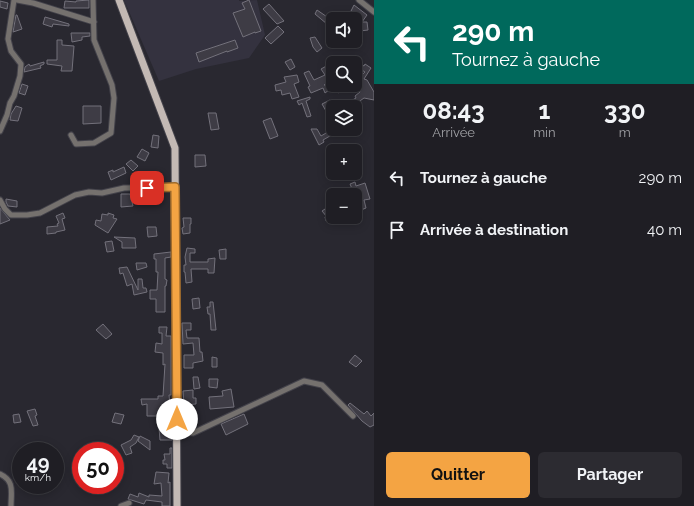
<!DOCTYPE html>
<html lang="fr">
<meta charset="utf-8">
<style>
:root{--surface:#1f1e24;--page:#2c2b31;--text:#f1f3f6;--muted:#a1a2a6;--line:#3c3c41;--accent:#f4a443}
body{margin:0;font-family:Raleway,sans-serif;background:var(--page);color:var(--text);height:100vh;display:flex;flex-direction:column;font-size:15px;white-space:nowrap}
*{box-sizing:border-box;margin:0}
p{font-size:13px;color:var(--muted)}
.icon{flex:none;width:22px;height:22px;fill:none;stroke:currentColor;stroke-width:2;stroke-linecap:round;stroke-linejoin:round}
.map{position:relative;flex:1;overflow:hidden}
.side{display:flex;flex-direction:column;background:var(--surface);width:320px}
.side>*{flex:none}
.banner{background:#00695c;color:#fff;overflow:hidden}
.buttons{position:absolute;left:326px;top:12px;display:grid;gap:8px}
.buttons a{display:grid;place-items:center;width:36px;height:36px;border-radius:6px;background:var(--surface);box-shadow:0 2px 10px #0003,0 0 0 1px var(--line);font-size:20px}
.speed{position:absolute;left:12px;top:442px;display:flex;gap:8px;font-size:20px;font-weight:700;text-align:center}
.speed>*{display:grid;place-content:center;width:52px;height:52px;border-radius:50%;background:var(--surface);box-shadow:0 2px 10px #0003,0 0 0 1px var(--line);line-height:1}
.speed small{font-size:10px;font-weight:400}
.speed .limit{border:6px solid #d22;background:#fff;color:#111}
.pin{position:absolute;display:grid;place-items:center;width:34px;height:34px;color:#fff;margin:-17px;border-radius:8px;box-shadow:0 2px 6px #0006}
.me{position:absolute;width:44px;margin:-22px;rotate:0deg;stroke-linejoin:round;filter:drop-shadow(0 0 3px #0008)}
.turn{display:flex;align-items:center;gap:14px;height:84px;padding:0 12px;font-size:18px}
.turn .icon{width:52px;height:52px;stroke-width:2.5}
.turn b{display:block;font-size:28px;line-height:34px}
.eta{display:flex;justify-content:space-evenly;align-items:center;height:68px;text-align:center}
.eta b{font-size:24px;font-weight:700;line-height:28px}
.action{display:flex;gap:8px;margin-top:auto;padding:8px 12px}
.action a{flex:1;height:46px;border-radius:6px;background:var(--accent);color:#111;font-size:16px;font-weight:700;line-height:46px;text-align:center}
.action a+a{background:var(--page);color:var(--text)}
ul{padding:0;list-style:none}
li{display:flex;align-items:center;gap:12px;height:52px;padding:0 12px}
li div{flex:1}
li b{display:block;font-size:15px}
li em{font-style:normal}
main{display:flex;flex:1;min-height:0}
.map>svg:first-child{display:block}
</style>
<main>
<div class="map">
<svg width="374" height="506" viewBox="0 0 374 506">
<rect width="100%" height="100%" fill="#292830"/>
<path fill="#34323f" d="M124 0H239V1L257 0 265 35 249 58 196 69 159 81Z"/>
<g fill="#3e3c45" stroke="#73717b">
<path d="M89 0V8H64L65 1 76 2V1Z"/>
<path d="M249 0 261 31 255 33V32L243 37 233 13 245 9 242 3Z"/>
<path d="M0 1 8 3 7 9 0 7Z"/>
<path d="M269 4 284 21 277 24 263 9Z"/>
<path d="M354 5 367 15 362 22H367L368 30 360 31V22H361L355 18 357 14 351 11Z"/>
<path d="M317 10 333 21V29L315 14Z"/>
<path d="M16 15H17L22 29 13 32Z"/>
<path d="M45 17 69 24V26L53 24 52 27 43 24Z"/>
<path d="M278 26 284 32 271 44 265 38Z"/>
<path d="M71 33H90V36L82 37V40L72 42Z"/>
<path d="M315 37 322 48 317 52 313 47 310 38Z"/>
<path d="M57 40H62V45L74 46 72 71H61L62 66 47 64V60H57Z"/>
<path d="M235 40 238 48 227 52V51L199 62 196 53Z"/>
<path d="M291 59 295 67 290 70 285 62Z"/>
<path d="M44 62V64L40 66 41 68 24 72 25 67 29 64 30 66Z"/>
<path d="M359 63 364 66 365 64 371 68 364 79 367 80 374 92V100L364 98 357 103 358 105 353 107 349 102 356 98 355 96 360 92 355 81 365 72 357 67Z"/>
<path d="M330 64 333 68 331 71 333 74V79L324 85H331L327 87 329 90 325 93 323 88 311 93 308 87 310 86 304 73 309 71 314 80 325 75 321 69Z"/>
<path d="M297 75 299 82 294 84 299 97 292 99 290 93 282 95 281 90 276 91 275 85 286 82 284 77Z"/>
<path d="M22 84 28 86 25 95 19 93Z"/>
<path d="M336 85H345L339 93 333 89Z"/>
<path d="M310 97V99L306 101 311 116 307 117 302 103 299 105 297 101Z"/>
<path d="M330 100 333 108 326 111 322 104Z"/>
<path d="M16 106 22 108 18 121 10 120 11 114Z"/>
<path d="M83 106H101V123L83 124Z"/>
<path d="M208 113H216L219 129 211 130Z"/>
<path d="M271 118 278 136 270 139 263 121Z"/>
<path d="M311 129H317L321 136 333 129H342L323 140 324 142 319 145Z"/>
<path d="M153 135 159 136 158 148 151 147Z"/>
<path d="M142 149 149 153 145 161 137 157Z"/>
<path d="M195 155H205L206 166 195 167Z"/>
<path d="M131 160 138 166 133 171 126 164Z"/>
<path d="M124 167 126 173 111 180 108 172 113 170V172Z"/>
<path d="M355 182 356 186 365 183 370 199 364 200 366 208 361 210 350 184Z"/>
<path d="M121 194H130L133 206 121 207Z"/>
<path d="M6 199 17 201V207L8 206 6 202Z"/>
<path d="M331 205 333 208V218L326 221 325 217H327L322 211Z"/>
<path d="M0 208 10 220 0 224Z"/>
<path d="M63 213 65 218 62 219 65 230 56 232V233L47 234V227L58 226 57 224 59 223 56 216Z"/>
<path d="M108 213 114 215 113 218 117 219 108 233 95 225 96 220 101 221 102 214 108 215Z"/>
<path d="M183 218H191V224H190V233L183 234 182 228 184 227Z"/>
<path d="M147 227H156L157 236 148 237Z"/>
<path d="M114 237 135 238 136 248H122V242Z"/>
<path d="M112 241 114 251 107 252 105 242Z"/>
<path d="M187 248 195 249V253H190V262H208V259L215 258 214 273H208V269H191L192 282 186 283 185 272H184V265H186L185 257Z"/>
<path d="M226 249V259H220L219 250Z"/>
<path d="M171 252V257L165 258V279L167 280 166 286H165V312H156V299H150V290H157L158 272H156V259H154V254Z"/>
<path d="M136 263H146L147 267 137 270Z"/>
<path d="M127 267 138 290V279H142L143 288H146L147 292 134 295 132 284 127 286 123 273 120 274 119 268Z"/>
<path d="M199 298 200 308 193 309 192 299Z"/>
<path d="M210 302H213L216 330H211L210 314H208L207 307H210Z"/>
<path d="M182 323H191V330H186L187 338H199L200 352H202L203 361 193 363V368H184V355H194L193 343 183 344Z"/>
<path d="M103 324 112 334 106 339 96 330Z"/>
<path d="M159 327H167L166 336H171V395H169L171 416H163V425H172V440H160L158 416H147V404L142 405 141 399H158V396H163L165 364 163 365V353L155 352 156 343 162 344V333H159Z"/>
<path d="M355 355 362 361 356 367 349 362Z"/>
<path d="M212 357 217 358V367H212Z"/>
<path d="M193 377H198L200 388 194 389Z"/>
<path d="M209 379H218L217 388 209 387Z"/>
<path d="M231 389 234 407 210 409 209 397 223 396 222 391Z"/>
<path d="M193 390V398H196V404L184 405 183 391Z"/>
<path d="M350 403 364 414 367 411 371 416 374 413V425L370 427 362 421 348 405Z"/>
<path d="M35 409 37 415 35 416 38 425 33 426 27 411Z"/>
<path d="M115 413 124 415 121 424 112 422Z"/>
<path d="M19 414 21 422 14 423 13 415Z"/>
<path d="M244 414 248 424 226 435 221 424Z"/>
<path d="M134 435 139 437 136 443 130 447 132 453 126 455 121 445 131 440Z"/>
<path d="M140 436 150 441V450L138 441Z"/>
<path d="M170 448H172V468H167V464H163V460H165L164 454H170Z"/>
<path d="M156 472 169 473 168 483 170 482V506H162V502L146 500 144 504 128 499 130 494 138 497 139 493 149 497V495L162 496 161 483 154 484Z"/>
</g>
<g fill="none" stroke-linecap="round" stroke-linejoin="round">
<defs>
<g id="minor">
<path d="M17 0 33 3 94 22"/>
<path d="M359 0 374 12"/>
<path d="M0 131 7 115 10 103 14 96 20 76 21 64 11 51 8 39 14 0"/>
<path d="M71 135 76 144 94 143 111 133 114 98 112 85 94 40 93 0"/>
<path d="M0 200 5 209 11 215H27L40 213 75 195 89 192 102 193 124 188 175 187"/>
<path d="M177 432 193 433 304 381 322 385 353 416"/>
<path d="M0 474C15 481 11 492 11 506"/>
<path d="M121 506 129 503"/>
</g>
<path id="major" d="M119 0 175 148 177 506"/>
</defs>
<use href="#minor" stroke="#44434b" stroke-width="7"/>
<use href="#major" stroke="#44434b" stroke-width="9"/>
<use href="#minor" stroke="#75716e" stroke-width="5"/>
<use href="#major" stroke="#c3b9b4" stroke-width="7"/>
</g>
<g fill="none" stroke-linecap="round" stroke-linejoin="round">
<defs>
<path id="route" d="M147 188 175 187 177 419"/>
</defs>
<use href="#route" stroke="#9f6b2c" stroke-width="10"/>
<use href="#route" stroke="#f4a443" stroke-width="7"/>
</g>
</svg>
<div class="buttons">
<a><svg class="icon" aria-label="sound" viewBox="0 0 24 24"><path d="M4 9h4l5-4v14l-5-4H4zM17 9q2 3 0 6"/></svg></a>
<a><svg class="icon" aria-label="search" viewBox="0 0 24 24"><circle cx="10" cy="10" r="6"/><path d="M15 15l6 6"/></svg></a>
<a><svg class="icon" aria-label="layers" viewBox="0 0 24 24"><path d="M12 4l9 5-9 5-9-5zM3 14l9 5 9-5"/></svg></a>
<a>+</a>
<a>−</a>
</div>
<div class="speed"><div>49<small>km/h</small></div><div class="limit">50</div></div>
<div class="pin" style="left:147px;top:188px;background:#d93025"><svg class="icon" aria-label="arrive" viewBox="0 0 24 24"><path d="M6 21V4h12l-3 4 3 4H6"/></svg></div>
<svg class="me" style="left:177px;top:419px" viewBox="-20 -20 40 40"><circle r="19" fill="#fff"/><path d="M0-13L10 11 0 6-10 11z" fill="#f4a443"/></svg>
</div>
<section class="side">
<div class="banner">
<div class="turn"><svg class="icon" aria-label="left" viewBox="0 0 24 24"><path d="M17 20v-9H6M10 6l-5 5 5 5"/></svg><div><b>290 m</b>Tournez à gauche</div></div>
</div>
<div class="eta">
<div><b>08:43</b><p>Arrivée</p></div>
<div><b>1</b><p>min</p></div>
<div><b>330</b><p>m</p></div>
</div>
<ul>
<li><svg class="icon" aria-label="left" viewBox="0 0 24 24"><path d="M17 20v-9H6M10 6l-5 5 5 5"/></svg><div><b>Tournez à gauche</b></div><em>290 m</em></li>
<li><svg class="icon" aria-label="arrive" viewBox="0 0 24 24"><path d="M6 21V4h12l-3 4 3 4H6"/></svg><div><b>Arrivée à destination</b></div><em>40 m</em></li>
</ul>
<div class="action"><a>Quitter</a><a>Partager</a></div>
</section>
</main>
